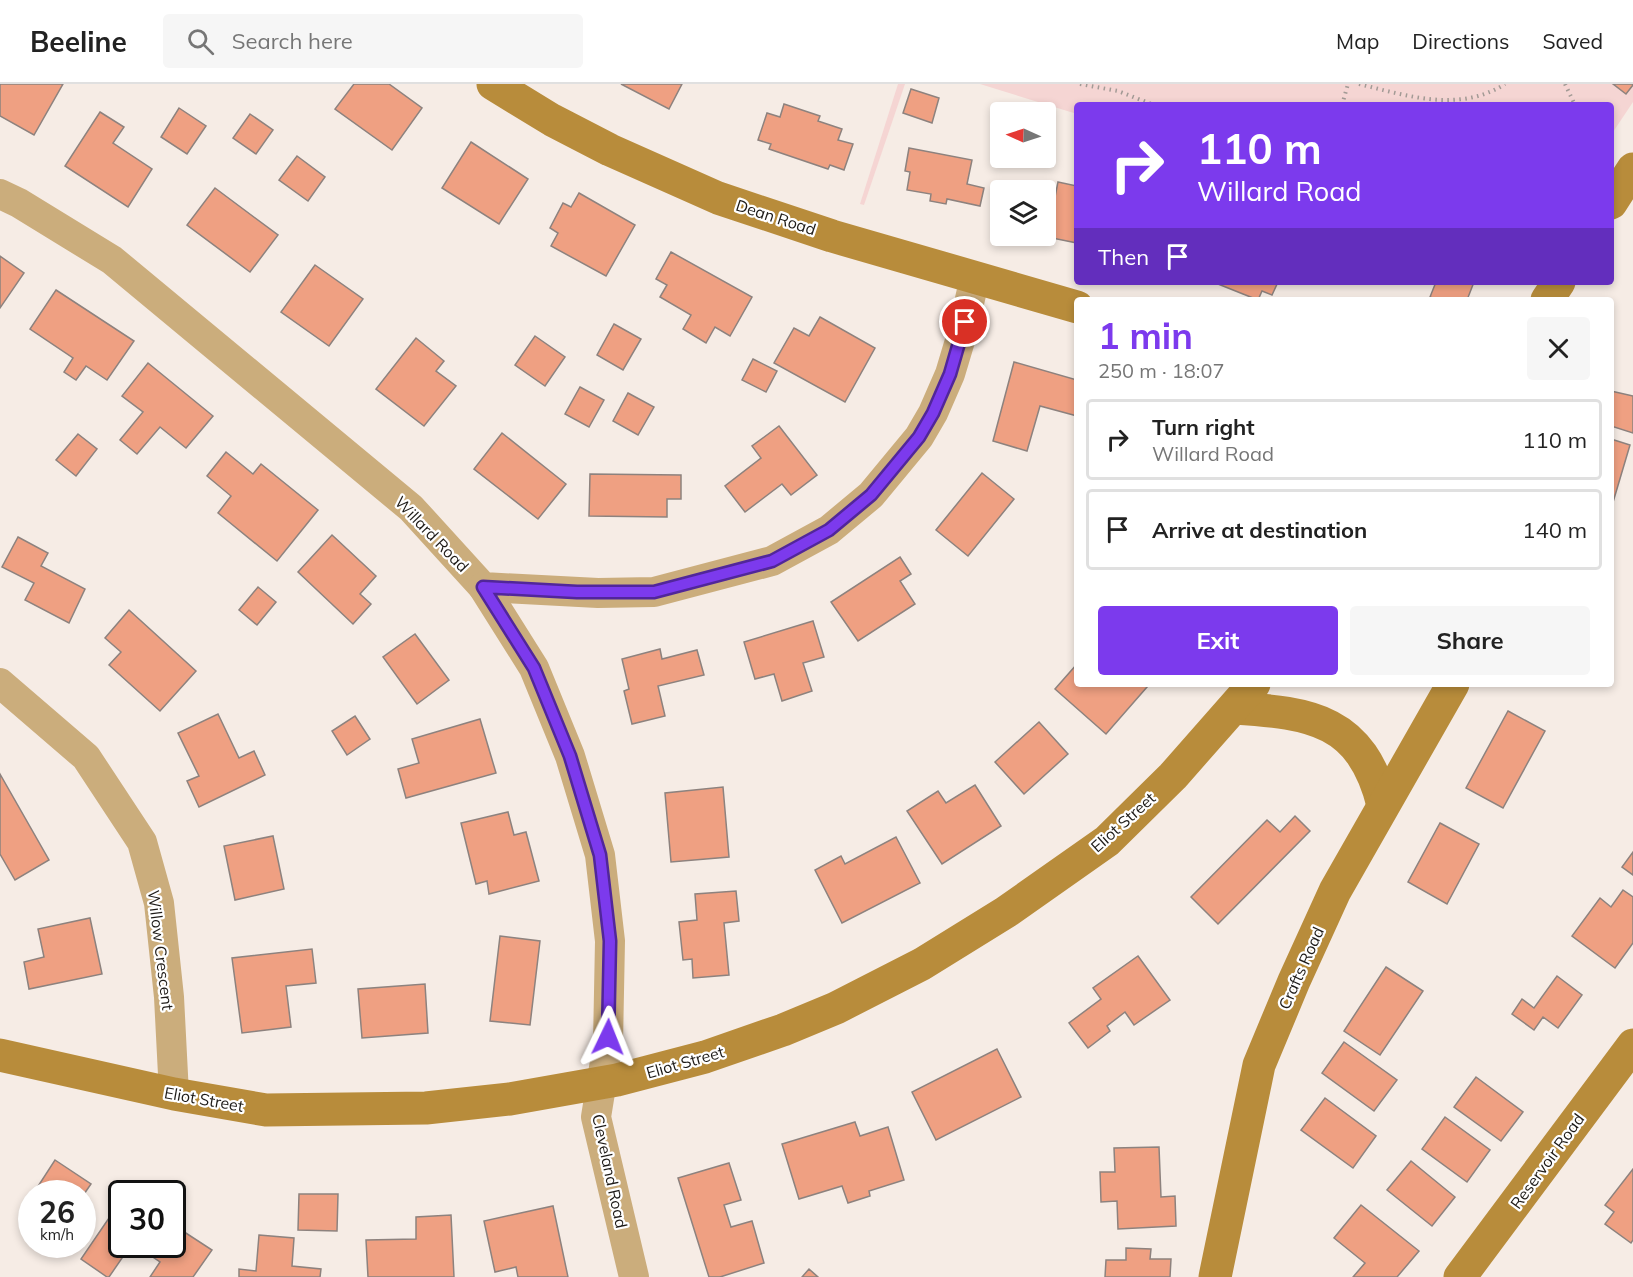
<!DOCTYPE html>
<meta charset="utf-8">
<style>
:root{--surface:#fff;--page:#f6f6f6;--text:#222;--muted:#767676;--line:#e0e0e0;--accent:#7c3aed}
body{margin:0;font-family:Mulish,sans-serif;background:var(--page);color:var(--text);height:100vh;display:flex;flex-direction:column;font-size:22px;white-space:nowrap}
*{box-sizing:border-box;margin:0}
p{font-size:20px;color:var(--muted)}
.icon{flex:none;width:33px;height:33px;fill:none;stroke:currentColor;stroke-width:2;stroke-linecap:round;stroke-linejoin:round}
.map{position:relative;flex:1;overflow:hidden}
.side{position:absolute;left:1074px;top:213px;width:540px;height:390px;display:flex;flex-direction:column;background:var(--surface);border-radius:6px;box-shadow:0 3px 9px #0003}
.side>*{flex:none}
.banner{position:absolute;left:1074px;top:18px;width:540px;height:183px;border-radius:6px;box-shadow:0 3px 9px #0003;background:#7c3aed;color:#fff;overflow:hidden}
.needle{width:39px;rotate:273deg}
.buttons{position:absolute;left:990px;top:18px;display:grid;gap:12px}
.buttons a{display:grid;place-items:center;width:66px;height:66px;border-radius:6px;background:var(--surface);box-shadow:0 3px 9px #0003;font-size:30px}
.speed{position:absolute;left:18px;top:1096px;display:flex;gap:12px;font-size:30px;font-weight:700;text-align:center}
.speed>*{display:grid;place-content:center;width:78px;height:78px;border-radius:50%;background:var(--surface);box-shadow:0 3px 9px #0003;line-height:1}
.speed small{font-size:15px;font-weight:400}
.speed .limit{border:3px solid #111;border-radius:9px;background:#fff;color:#111}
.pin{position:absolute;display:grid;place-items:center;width:51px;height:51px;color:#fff;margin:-26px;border:3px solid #fff;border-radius:50%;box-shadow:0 2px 6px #0007}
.me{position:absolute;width:66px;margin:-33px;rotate:2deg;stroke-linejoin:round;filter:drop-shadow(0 0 4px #0008)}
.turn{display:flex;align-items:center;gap:21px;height:126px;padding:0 24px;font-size:27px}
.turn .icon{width:78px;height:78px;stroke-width:2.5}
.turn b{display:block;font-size:42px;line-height:51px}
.then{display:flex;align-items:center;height:57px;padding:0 24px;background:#0003;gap:12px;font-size:22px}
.round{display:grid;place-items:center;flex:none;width:63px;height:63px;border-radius:6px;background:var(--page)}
.headline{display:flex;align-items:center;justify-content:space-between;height:102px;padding:0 24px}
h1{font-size:36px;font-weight:700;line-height:45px;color:var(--accent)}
.cta{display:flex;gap:12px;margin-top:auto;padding:12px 24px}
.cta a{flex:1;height:69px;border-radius:6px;background:var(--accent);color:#fff;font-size:24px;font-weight:700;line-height:69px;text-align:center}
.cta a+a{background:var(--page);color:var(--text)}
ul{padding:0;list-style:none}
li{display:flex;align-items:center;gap:18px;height:81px;margin:0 12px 9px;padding:0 12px;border:3px solid var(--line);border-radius:6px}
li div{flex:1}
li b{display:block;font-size:22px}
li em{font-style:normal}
header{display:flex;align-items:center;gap:36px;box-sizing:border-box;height:84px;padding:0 30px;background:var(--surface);border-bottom:2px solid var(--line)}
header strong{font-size:28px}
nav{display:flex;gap:33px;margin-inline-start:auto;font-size:21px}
.search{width:420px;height:54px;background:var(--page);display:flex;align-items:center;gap:15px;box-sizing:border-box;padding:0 21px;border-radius:6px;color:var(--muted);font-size:22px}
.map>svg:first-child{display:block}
</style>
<header>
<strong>Beeline</strong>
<div class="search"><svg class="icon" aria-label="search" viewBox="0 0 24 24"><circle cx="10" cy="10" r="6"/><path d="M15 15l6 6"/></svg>Search here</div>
<nav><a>Map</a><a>Directions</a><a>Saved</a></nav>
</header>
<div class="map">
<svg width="1633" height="1193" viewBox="0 0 1633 1193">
<rect width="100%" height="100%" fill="#f6ece5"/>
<g fill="#f5d5d3">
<path d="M898 0H905L864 121 860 120Z"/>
<path d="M980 0H1633V18L1611 51V21H1077V30Z"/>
</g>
<g fill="#efa082" stroke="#8d827e" stroke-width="1.5">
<path d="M0 0H63L34 51 0 32Z"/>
<path d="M354 0H389L422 24 392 66 335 25Z"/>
<path d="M621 0H682L669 25Z"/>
<path d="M1613 0H1633V1L1626 10Z"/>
<path d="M911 5 939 14 932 39 903 29Z"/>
<path d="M784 20 820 32 818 37 842 45 838 56 853 60 844 86 830 81 828 85 769 65 771 60 758 56 767 29 780 33Z"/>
<path d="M179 24 206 42 187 70 161 53Z"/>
<path d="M100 28 124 43 113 59 152 85 128 123 65 82Z"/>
<path d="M250 30 273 46 256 70 233 54Z"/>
<path d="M471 58 528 95 499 140 442 104Z"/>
<path d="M909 64 972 76 967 100 984 104 980 122 947 115 946 120 930 117 931 110 907 106 910 88 905 87Z"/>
<path d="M297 72 325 93 308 117 279 96Z"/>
<path d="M1058 98 1077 102V159L1047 153 1050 133 1046 132V112L1055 113Z"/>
<path d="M215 104 278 151 250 188 187 141Z"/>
<path d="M579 109 635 141 606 192 551 162 558 149 550 144 563 119 571 123Z"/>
<path d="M671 168 752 213 730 252 715 243 706 259 683 245 691 231 660 213 667 201 656 195Z"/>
<path d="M0 172 24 189 0 224Z"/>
<path d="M315 181 363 215 329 262 281 228Z"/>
<path d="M1213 198H1278L1272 211 1262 207 1258 216Z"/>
<path d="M1436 198H1474L1467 216H1438L1430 213Z"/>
<path d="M56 206 134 257 107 296 86 282 76 296 64 288 73 274 30 245Z"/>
<path d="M820 233 875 264 845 318 774 279 794 244 809 252Z"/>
<path d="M614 240 641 255 623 286 597 271Z"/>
<path d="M535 252 565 273 545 302 515 281Z"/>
<path d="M416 254 444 277 436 287 456 302 424 342 376 305Z"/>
<path d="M753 275 777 287 766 308 742 296Z"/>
<path d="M1014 278 1077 296V332L1040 322 1027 367 993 357Z"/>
<path d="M148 279 213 332 186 364 160 343 137 370 120 356 143 328 122 312Z"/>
<path d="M580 303 604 316 589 343 565 330Z"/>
<path d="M1611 307 1633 312V349L1611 342Z"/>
<path d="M628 309 654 323 638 351 613 337Z"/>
<path d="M779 342 817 391 791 411 782 400 745 428 725 402 761 374 752 362Z"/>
<path d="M502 349 566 400 538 435 474 385Z"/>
<path d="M78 350 97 365 76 392 56 376Z"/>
<path d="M1611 355 1630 361 1611 425Z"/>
<path d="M226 368 253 390 261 380 318 426 277 477 218 429 231 412 207 392Z"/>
<path d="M982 389 1014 415 968 472 936 446Z"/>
<path d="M590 390 681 391V415H667V433L589 432Z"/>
<path d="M332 451 376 492 360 510 371 520 353 540 298 488Z"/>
<path d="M18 453 48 469 41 482 85 505 69 539 25 516 34 499 2 483Z"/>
<path d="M900 473 911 490 900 497 915 520 858 557 831 518Z"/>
<path d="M258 503 276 518 257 541 239 526Z"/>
<path d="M129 526 196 587 160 627 109 581 121 568 105 554Z"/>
<path d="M813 537 824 573 803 579 812 607 782 617 774 590 755 595 744 558Z"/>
<path d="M415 550 449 596 417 620 383 573Z"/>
<path d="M660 565 662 575 697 566 704 591 658 602 665 632 632 640 624 607 629 605 622 575Z"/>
<path d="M1077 580V600H1143L1147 603 1106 650 1055 605Z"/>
<path d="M1508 627 1545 647 1503 724 1466 704Z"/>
<path d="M218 630 239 674 254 667 265 691 199 723 187 697 199 692 178 649Z"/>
<path d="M355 632 370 655 347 671 332 647Z"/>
<path d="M480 635 496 689 406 714 398 685 419 679 412 655Z"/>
<path d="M1039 638 1068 670 1024 710 995 678Z"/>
<path d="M0 690 49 776 15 796 0 770Z"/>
<path d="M975 701 1001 742 942 780 907 727 938 707 946 719Z"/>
<path d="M723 703 729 773 671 778 665 709Z"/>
<path d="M508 728 514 751 526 748 539 797 489 810 487 797 476 800 461 739Z"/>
<path d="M1295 732 1310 747 1218 840 1191 813 1267 736 1280 748Z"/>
<path d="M1440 739 1479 760 1447 820 1408 798Z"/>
<path d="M273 752 284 805 235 816 224 762Z"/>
<path d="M896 753 920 799 842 839 815 786 841 772 845 780Z"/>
<path d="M1633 768V791L1622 783Z"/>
<path d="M1623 806 1633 813V859L1615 884 1572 852 1600 814 1611 823Z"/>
<path d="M736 807 739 837 724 839 729 891 693 894 692 875 683 876 679 838 697 836 695 810Z"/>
<path d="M90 834 102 890 29 905 24 878 44 873 38 845Z"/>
<path d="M500 852 540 857 530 941 490 937Z"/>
<path d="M312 865 316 899 286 902 291 943 242 949 232 874Z"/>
<path d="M1138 872 1170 916 1134 941 1125 928 1107 942 1110 947 1088 964 1069 939 1101 915 1093 904Z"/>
<path d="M1386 883 1423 907 1380 971 1344 947Z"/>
<path d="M1557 892 1582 911 1558 944 1543 933 1534 946 1512 930 1522 915 1534 924Z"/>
<path d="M425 900 428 949 362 954 358 905Z"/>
<path d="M1344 958 1397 996 1374 1027 1322 989Z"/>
<path d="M997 965 1021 1013 936 1056 912 1008Z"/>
<path d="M1476 993 1523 1028 1501 1057 1454 1023Z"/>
<path d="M1325 1014 1376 1052 1353 1084 1301 1046Z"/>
<path d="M1445 1033 1490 1066 1467 1098 1422 1065Z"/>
<path d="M855 1038 860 1052 888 1043 904 1096 869 1107 870 1112 848 1119 842 1102 799 1115 782 1060Z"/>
<path d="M1159 1063 1161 1113 1175 1112 1176 1142 1118 1145 1117 1117 1101 1118 1100 1088H1115L1114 1064Z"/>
<path d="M55 1076 91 1100 82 1113V1110H33Z"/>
<path d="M1411 1077 1455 1113 1432 1142 1387 1106Z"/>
<path d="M729 1079 741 1116 724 1121 731 1143 752 1137 764 1179 720 1193H709L678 1094Z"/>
<path d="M1633 1085V1156L1631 1159 1605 1140 1614 1128 1605 1121Z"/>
<path d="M299 1110H338L337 1147 298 1146Z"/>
<path d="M122 1115V1161H131L109 1193H107L81 1175Z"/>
<path d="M1361 1121 1419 1167 1397 1193H1353L1365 1179 1334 1154Z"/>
<path d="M553 1122 568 1193H518L516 1183 495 1188 484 1137Z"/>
<path d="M451 1131 454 1193H368L366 1156 416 1155V1133Z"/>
<path d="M172 1140 212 1166 193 1193H150L160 1178 135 1161H172Z"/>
<path d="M259 1151 294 1154 292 1182 321 1185 320 1193H239V1185L256 1187Z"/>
<path d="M1126 1164 1151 1165 1150 1175H1171L1170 1193H1105L1106 1176H1126Z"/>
<path d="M809 1185 818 1193H802Z"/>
</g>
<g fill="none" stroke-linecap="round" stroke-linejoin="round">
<g stroke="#a29a95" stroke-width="4" stroke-dasharray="1.5 4.5" stroke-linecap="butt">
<path d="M1080 0 1118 7 1154 21"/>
<path d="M1359 0C1408 12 1459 29 1505 0"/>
<path d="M1565 0 1575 21"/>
<path d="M1342 21 1348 0"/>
</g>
<g stroke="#cbad7c" stroke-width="30">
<path d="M0 110 19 119 112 176 411 424 483 503 598 509 654 508 772 477 829 446 871 411 919 353 933 329 950 290 962 250 975 193"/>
<path d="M483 503 534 584 570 672 600 771 610 857 608 959 596 1033 634 1193"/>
<path d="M0 599 86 673 142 758 159 819 169 913 174 1010"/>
</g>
<g stroke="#b88c3b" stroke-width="33">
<path d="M493 0 552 36 610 66 718 114 832 152 1077 223"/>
<path d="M1611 119 1633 85"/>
<path d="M1547 216 1559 198"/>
<path d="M1234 624C1312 629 1362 636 1383 721"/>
<path d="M0 971 174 1010 266 1026 426 1024 510 1015 617 996 705 973 783 946 836 924 922 880 1006 828 1107 757 1173 692 1254 600"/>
<path d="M1215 1193 1259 981 1294 897 1335 807 1453 600"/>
<path d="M1460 1193 1633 961"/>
</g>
</g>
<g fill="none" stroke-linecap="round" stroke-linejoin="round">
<defs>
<path id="route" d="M608 953 610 857 600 771 570 672 534 584 483 503 577 508H654L772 477 829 446 871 411 919 353 933 329 950 290 965 238"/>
</defs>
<use href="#route" stroke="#51269a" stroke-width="15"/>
<use href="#route" stroke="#7c3aed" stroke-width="10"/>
</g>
<g text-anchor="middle" stroke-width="4.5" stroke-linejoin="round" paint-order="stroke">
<g font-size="16" fill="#1d1a17" stroke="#fff">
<text transform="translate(776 133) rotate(18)" y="6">Dean Road</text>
<text transform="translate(432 450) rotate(46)" y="6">Willard Road</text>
<text transform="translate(1123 738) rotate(-42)" y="6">Eliot Street</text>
<text transform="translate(161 866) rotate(83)" y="6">Willow Crescent</text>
<text transform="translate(1301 884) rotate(-66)" y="6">Crafts Road</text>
<text transform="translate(685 978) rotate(-16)" y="6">Eliot Street</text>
<text transform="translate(204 1015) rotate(10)" y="6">Eliot Street</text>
<text transform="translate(1547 1077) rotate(-54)" y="6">Reservoir Road</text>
<text transform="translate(610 1087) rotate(78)" y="6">Cleveland Road</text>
</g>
</g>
</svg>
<div class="buttons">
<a><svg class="needle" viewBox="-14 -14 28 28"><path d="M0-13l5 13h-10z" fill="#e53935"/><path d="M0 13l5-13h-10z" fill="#767676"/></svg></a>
<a><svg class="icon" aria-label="layers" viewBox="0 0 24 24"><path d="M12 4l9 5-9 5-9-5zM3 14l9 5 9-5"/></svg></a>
</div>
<div class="speed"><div>26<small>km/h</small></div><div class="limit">30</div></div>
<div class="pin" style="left:965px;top:238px;background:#d93025"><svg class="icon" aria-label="arrive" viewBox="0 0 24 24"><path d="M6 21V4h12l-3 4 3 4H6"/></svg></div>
<svg class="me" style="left:608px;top:953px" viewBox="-20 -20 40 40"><path d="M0-17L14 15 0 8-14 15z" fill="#7c3aed" stroke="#fff" stroke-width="4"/></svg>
<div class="banner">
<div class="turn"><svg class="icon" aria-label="right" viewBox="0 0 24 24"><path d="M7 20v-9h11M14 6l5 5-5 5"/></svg><div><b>110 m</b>Willard Road</div></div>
<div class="then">Then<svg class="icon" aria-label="arrive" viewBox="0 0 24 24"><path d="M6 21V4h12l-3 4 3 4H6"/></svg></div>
</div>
<section class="side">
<div class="headline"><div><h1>1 min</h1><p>250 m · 18:07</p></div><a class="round"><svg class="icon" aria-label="close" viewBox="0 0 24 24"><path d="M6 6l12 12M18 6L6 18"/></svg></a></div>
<ul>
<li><svg class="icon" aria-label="right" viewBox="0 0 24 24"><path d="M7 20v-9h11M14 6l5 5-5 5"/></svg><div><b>Turn right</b><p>Willard Road</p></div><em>110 m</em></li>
<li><svg class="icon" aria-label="arrive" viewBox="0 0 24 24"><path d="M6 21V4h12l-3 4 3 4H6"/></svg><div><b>Arrive at destination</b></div><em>140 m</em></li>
</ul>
<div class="cta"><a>Exit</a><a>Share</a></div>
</section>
</div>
